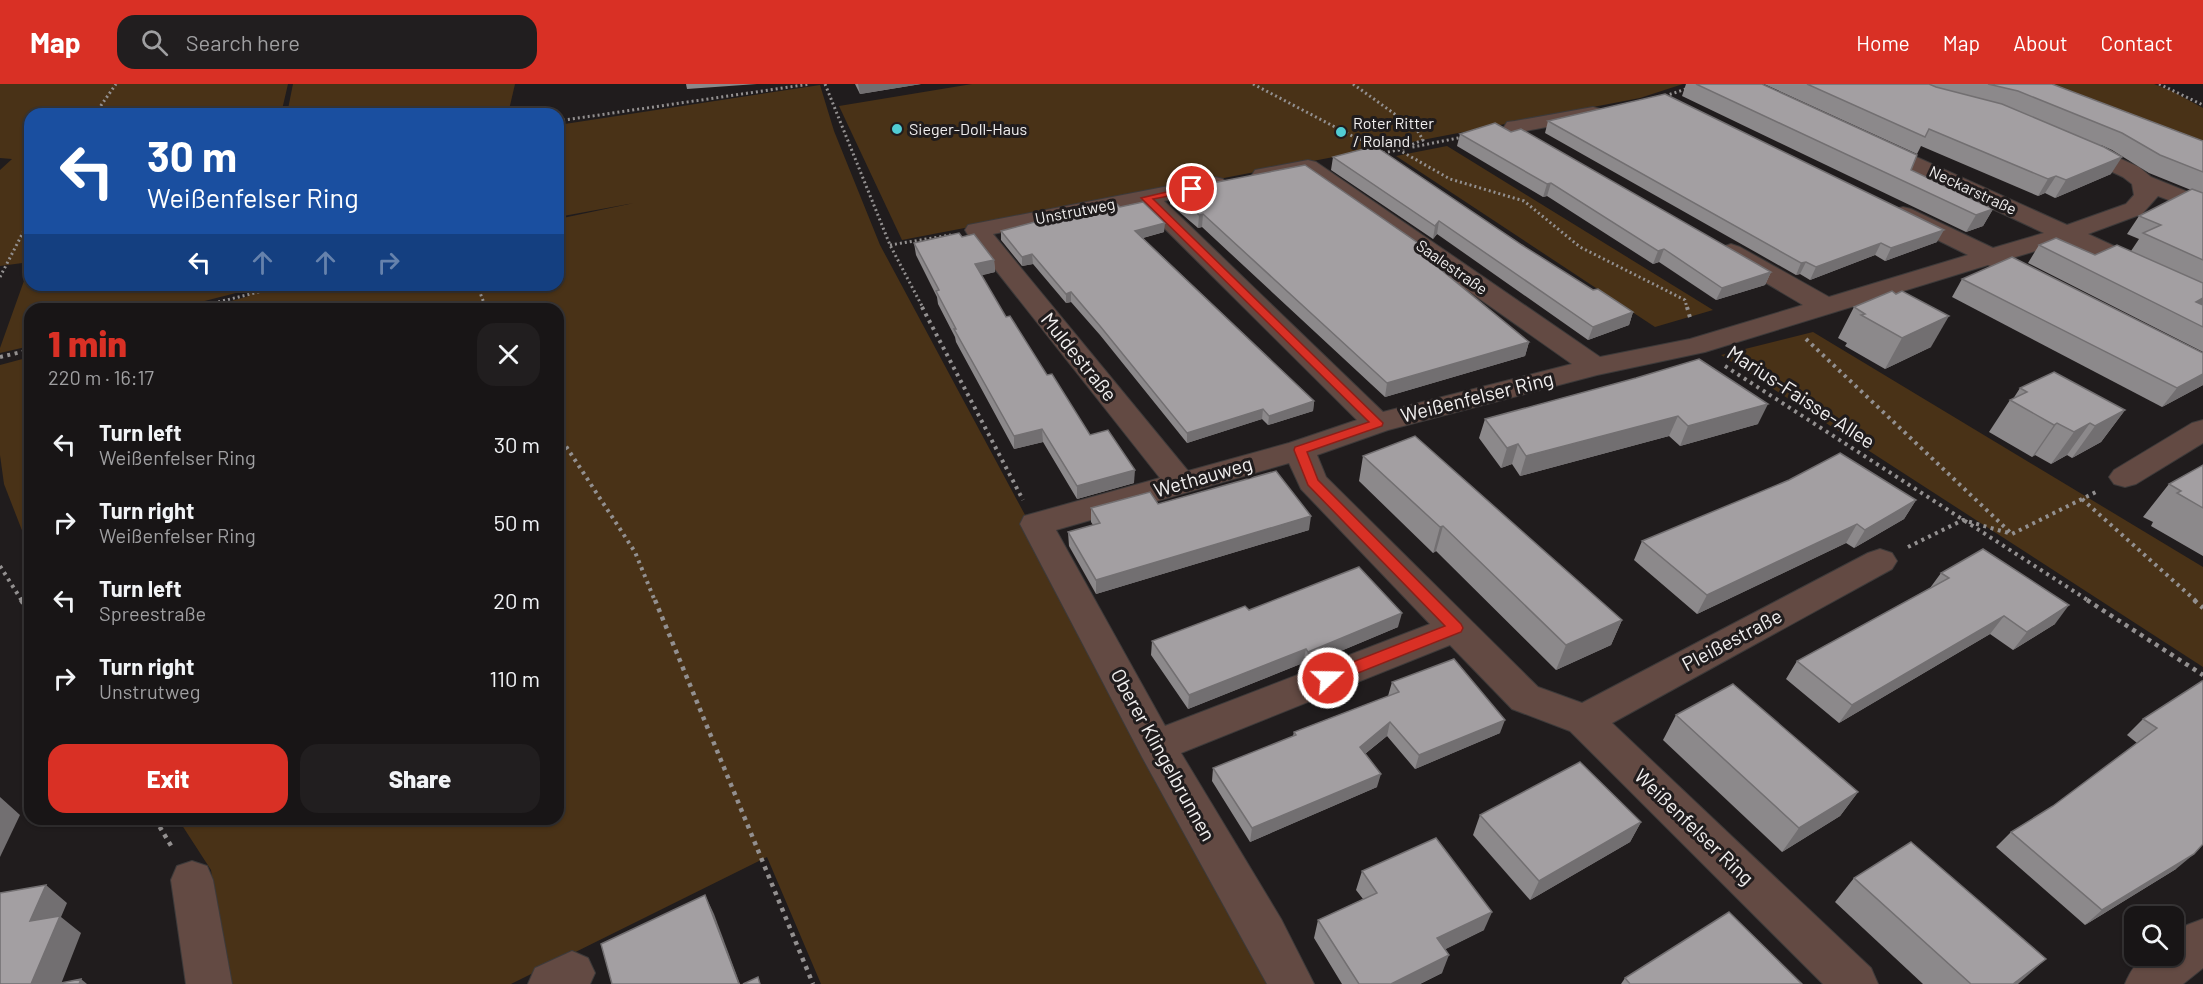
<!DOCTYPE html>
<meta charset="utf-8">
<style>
:root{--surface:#181516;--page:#211e1f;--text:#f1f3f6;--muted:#9f9fa1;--line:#363435;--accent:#d93025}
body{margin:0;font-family:Barlow,sans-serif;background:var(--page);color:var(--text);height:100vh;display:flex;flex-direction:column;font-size:22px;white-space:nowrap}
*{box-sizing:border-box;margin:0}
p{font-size:20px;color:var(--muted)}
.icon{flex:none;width:33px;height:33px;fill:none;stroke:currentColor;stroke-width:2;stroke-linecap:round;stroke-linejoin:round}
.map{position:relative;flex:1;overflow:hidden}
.panel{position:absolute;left:24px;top:219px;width:540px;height:522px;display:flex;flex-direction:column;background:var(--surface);border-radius:18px;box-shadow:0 2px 4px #0004,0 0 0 2px var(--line)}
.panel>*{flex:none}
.banner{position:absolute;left:24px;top:24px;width:540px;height:183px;border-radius:18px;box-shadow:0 2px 4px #0004,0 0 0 2px var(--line);background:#1a4fa0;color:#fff;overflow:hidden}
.buttons{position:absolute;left:2124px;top:822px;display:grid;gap:12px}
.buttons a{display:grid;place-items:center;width:60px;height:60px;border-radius:12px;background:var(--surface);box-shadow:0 2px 4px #0004,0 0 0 2px var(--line);font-size:30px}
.pin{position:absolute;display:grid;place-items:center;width:51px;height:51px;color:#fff;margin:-26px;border:3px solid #fff;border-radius:50%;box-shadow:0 2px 6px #0007}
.me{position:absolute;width:66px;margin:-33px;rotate:69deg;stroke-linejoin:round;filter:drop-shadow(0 0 4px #0008)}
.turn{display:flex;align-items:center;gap:21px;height:126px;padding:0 24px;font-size:27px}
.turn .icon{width:78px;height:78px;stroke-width:2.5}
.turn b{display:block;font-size:42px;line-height:51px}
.lanes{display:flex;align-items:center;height:57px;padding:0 24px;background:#0003;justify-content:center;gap:30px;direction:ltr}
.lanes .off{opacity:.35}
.round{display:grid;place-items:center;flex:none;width:63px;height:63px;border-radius:18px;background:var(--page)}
.summary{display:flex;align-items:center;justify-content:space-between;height:102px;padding:0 24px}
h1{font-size:36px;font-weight:800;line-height:45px;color:var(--accent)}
.primary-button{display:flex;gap:12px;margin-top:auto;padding:12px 24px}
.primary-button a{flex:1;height:69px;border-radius:18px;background:var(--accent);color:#fff;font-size:24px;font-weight:800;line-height:69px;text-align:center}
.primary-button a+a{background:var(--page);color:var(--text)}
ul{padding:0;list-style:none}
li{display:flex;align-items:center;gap:18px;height:78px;padding:0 24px}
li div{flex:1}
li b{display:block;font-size:22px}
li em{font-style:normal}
header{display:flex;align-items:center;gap:36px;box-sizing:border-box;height:84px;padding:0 30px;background:var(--accent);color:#fff}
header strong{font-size:28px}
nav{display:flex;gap:33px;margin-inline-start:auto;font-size:21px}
.search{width:420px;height:54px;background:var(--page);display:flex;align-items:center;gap:15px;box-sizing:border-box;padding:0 21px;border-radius:18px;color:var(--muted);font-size:22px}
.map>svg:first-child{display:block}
</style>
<header>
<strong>Map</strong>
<div class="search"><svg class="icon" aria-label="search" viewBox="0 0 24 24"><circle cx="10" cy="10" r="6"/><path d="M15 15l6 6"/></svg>Search here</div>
<nav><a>Home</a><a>Map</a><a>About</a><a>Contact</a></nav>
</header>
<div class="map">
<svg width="2203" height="900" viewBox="0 0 2203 900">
<rect width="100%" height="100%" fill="#201c1d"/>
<g fill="#493217">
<path d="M0 0H288L281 30H30V178L0 182V86L12 75 0 74Z"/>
<path d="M293 0H515L508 30H287Z"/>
<path d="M972 0H1683L1640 14 902 156 839 22Z"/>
<path d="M2038 0H2154L2172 7 2203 24V65Z"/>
<path d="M820 1 834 47 880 161 1277 900H821L767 773 511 900H227L211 786 178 735H558V225H203L249 212 252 201H558V135L634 119 558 133V41Z"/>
<path d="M1447 62 1713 226 1655 243 1396 72Z"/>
<path d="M30 180V201H241L240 208 173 225H30V262L0 269V264Z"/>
<path d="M1813 248 2203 483V583L1721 271Z"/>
<path d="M30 273V467L4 400 0 371V281Z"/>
</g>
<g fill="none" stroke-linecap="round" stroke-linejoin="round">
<defs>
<g id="minor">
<path d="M1593 23 1600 25 1604 29 1600 33 1515 49 1507 48 1504 43 1507 38 1515 37Z"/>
<path d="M1872 53 2067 141 2126 120 2134 111 2132 100 2123 93 2068 67 2065 62 2068 57 2076 55 2139 83 2151 93 2203 114V129L2158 112 2142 130 2088 150 2203 203V221L2065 158 2009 175 2006 181 1997 184 1988 181 1705 268 1597 291 1388 346 1317 371 1326 393 1538 603 1582 619 1868 469 1880 465 1892 469 1897 477 1892 485 1612 639 1871 884 1878 900H1823L1570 647 1512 625 1450 561 1181 669 1281 835 1314 900H1267L1142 673 1020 440 1024 432 1160 394 968 151 965 146 968 141 1215 93 1223 95 1227 100 1223 105 1164 117 1383 328 1572 280 1304 91 1263 98 1255 96 1252 91 1255 86 1308 76 1316 78 1600 273 1690 255 1803 221 1722 173 1718 168 1722 163 1731 160 1740 163 1829 213 1968 171 1895 135 1891 130 1895 125 1903 123 1911 125 1993 164 2044 149 1864 65 1861 60 1864 55ZM1141 121 1357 336 1289 359 1188 387 993 150ZM1289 379 1301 405 1430 540 1165 642 1056 446Z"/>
<path d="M2203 336V359L2136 400 2125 403 2114 400 2109 393 2114 386 2192 339Z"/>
<path d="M192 777 207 782 213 796 232 900H186L171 796 177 782Z"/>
<path d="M2203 835V884L2183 900H2125C2137 872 2145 872 2174 872V852L2187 841Z"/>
<path d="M572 867 588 874 595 889 590 900H528L535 884Z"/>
</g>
</defs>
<use href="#minor" stroke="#3d3a3a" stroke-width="2"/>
<g stroke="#939090" stroke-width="3" stroke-dasharray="2 3" stroke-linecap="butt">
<path d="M825 0 890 161 923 224"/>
<path d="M1253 0 1356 54 1399 66 1450 95 1524 117 1580 163 1685 216 1687 224"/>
<path d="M1353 0 1417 46 1423 56 1408 62"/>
<path d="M2159 0 2203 21"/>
<path d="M1665 12 1686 5"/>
<path d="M95 30 116 0"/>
<path d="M558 37 810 0"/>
<path d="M1383 69 1463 53"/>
<path d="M890 161 951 151"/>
<path d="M0 193 30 135"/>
<path d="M477 201 486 224"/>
<path d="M194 224 287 201"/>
</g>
<g stroke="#939090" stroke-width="4" stroke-dasharray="3 4.5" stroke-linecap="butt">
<path d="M922 223 1023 416"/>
<path d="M1687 223 1691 237"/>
<path d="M192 225 200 223"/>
<path d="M1806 255 2012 450"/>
<path d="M0 273 30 266"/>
<path d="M1725 282 2089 517"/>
<path d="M558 350 635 468 655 517"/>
<path d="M2082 415 2196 517"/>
<path d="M1908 463 1963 436 2012 450 2098 407"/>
<path d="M0 482 22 517"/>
</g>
<g stroke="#939090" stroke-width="4.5" stroke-dasharray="4 5" stroke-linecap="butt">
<path d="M21 516 30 530"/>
<path d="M655 516 813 900"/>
<path d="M2087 516 2203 591"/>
<path d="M2194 516 2203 524"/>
<path d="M155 735 173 765"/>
</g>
<use href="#minor" fill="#634a43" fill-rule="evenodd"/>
</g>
<g fill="#8c898b">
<path d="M686 0H757L687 5Z"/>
<path d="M855 0H921L860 10Z"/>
<path d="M1686 0H1762L1911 86 1993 125 1983 142 1966 148 1682 12Z"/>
<path d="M1764 0H2052L2203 57V268L2028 179 2039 161 2095 171 2131 167 2139 155 2127 150 2139 132 2191 106 2149 89 2112 66 2101 61 2111 90 2055 114 2045 109 2038 112 1921 62 1917 70Z"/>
<path d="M1548 37 1937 158 1885 177 1875 171 1810 196 1800 190 1796 191 1545 49Z"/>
<path d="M1460 50 1771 188 1765 201 1716 216 1659 178 1653 180 1547 112 1543 113 1457 62Z"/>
<path d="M1333 73 1522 161 1593 206 1633 228 1629 241 1588 256 1437 150 1433 155 1331 86Z"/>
<path d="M1171 107 1419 168 1529 258 1525 272 1385 313 1202 143 1198 144 1170 120Z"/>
<path d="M1120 123 1164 148 1143 154 1314 317 1313 327 1268 341 1262 335 1187 359 1100 251 1071 218 1066 219 1033 180 1022 182 1001 156V147Z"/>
<path d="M962 153 994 176 995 188 981 191 1006 233 1090 351 1134 399 1077 415 1043 358 1014 365 956 258 955 253 938 220 937 213 916 171 914 159Z"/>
<path d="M1962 195 2203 269V301L2162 323 1952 213Z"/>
<path d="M1854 223 1931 263 1885 285 1845 262 1847 259 1838 254Z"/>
<path d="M1636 294 1758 340 1680 362 1669 352 1520 392 1512 380 1501 384 1479 354 1485 335Z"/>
<path d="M2020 304 2125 326 2101 358 2072 374 2067 371 2051 380 2035 371 2032 373 1989 348 2010 316 2013 315Z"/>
<path d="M1363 372 1622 536 1611 561 1556 586 1436 467 1433 469 1359 397Z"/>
<path d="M2203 381V472L2151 442 2153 438 2143 433 2169 400Z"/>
<path d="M1916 416 1904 435 1854 464 1846 459 1697 530 1634 476 1642 457Z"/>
<path d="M1158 420 1309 446 1096 510 1069 462 1068 448 1093 441 1091 438V424Z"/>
<path d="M1941 489 2055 540 2013 566 1990 550 1839 639 1786 595 1797 577 1930 504Z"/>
<path d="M1249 526 1398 543 1305 582 1303 579 1188 625 1151 571 1152 557Z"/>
<path d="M2202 597 2176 785 2085 841 1996 763 2011 748 2053 722 2137 659 2127 651 2143 635Z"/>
<path d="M1392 598 1500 649 1415 685 1387 652 1365 670 1377 703 1250 758 1212 697 1213 684 1293 652 1294 648 1388 612Z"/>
<path d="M1676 631 1858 708 1840 732 1782 768 1663 656Z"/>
<path d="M1480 731 1641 738 1630 758 1530 816 1473 751Z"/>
<path d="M1362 787 1484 846 1445 865 1442 889 1420 900H1342L1314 854 1318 836 1363 815 1356 806Z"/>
<path d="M1854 794 2018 900H1923L1835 818Z"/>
<path d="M1625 894 1802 900H1621Z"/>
</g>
<g fill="#726f71">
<path d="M858 0H921L860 10Z"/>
<path d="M2122 73 2111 90 2055 114 2066 96Z"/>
<path d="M2056 92 2045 109 2038 112 2048 95Z"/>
<path d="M1551 99 1547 112 1543 113 1547 100Z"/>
<path d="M1993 125 1983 142 1966 148 1976 131Z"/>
<path d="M1203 130 1202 143 1198 144 1199 131Z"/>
<path d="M1439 137 1437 150 1433 155 1435 142Z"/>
<path d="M1165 139 1164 148 1135 156V147Z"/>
<path d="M1944 146 1937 158 1885 177 1891 164Z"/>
<path d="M1881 159 1875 171 1810 196 1816 183Z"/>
<path d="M1664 165 1659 178 1653 180 1658 167Z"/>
<path d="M1032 170 1033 180 1022 182V173Z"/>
<path d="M994 176 995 188 976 193 975 180Z"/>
<path d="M1806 178 1800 190 1796 191 1801 179Z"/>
<path d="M1771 188 1765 201 1716 216 1722 204Z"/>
<path d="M1071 208V218L1066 219V210Z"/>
<path d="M2203 214V226L2196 218Z"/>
<path d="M1633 228 1629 241 1588 256 1593 243Z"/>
<path d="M1949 232 1931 263 1885 285 1902 254Z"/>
<path d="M1529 258 1525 272 1385 313 1387 299Z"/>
<path d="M2203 290V301L2162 323 2177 304Z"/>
<path d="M1314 317 1313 327 1268 341 1269 332Z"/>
<path d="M1768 320 1758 340 1680 362 1688 342Z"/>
<path d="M1263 325 1262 335 1187 359V349Z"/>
<path d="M2125 326 2101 358 2072 374 2095 342Z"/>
<path d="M1678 332 1669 352 1520 392 1526 372Z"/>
<path d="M2057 339 2035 371 2032 373 2054 341Z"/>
<path d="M2090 339 2067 371 2051 380 2074 348Z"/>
<path d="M1042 345 1043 358 1014 365V352Z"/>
<path d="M1518 360 1512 380 1501 384 1507 364Z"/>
<path d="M1135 386 1134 399 1077 415V402Z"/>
<path d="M1916 416 1904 435 1854 464 1865 446Z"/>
<path d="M1311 432 1309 446 1096 510V496Z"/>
<path d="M1857 440 1846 459 1697 530 1707 511Z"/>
<path d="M1443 442 1436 467 1433 469 1440 443Z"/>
<path d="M2069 521 2055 540 2013 566 2027 548Z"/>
<path d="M1402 529 1398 543 1305 582 1308 568Z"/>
<path d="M2004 532 1990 550 1839 639 1852 621Z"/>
<path d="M1622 536 1611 561 1556 586 1566 561Z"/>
<path d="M1306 565 1303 579 1188 625 1189 611Z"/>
<path d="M1505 636 1500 649 1415 685 1419 671Z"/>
<path d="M1390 638 1387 652 1357 676 1360 663Z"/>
<path d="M1381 690 1377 703 1250 758 1252 744Z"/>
<path d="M1858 708 1840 732 1782 768 1799 744Z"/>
<path d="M0 713 20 731 0 773Z"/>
<path d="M1641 738 1630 758 1530 816 1539 797Z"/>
<path d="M2194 770 2176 785 2085 841 2102 826Z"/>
<path d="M46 801 67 819 61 833 81 849 61 900H31L30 837Z"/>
<path d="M705 811 714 830 740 900H739Z"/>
<path d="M1492 828 1484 846 1430 873 1437 854Z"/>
<path d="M1449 871 1442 889 1420 900H1391Z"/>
<path d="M2046 875 2018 900H2013Z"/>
<path d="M81 895 87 900H79Z"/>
</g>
<g fill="#a39fa2" stroke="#726f71" stroke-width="1.5">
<path d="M1696 0H1762L1917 71 1911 86 1993 125 1976 131Z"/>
<path d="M1807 0H1929L1936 3 2002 20 2104 63 2122 73 2066 96 2056 92 2048 95 1929 45 1925 53Z"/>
<path d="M1988 0H2052L2203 57V88L2160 71 2122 49 2018 7Z"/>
<path d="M1665 10 1944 146 1891 164 1881 159 1816 183 1806 178 1801 179 1548 37Z"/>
<path d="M1495 39 1511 48 1521 45 1771 188 1722 204 1664 165 1658 167 1551 99 1547 100 1460 50Z"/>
<path d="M1375 62 1522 161 1593 206 1598 205 1633 228 1593 243 1439 137 1435 142 1333 73Z"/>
<path d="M1305 81 1421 161 1417 166 1529 258 1387 299 1203 130 1199 131 1171 107Z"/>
<path d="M2192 105 2203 109V176L2143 149 2161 141 2139 132Z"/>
<path d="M1143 118 1165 139 1135 147 1314 317 1269 332 1263 325 1187 349 1100 242 1071 208 1066 210 1032 170 1022 173 1001 147 1076 127 1117 120 1120 123Z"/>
<path d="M959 149 962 153 974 150 994 176 975 180 1006 233 1010 232 1047 291 1052 290 1090 351 1108 346 1135 386 1077 402 1042 345 1014 352 954 245H956L936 207 939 206 914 159Z"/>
<path d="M2056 154 2095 171 2117 161 2203 199V214L2196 218 2203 221V243L2039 161Z"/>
<path d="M2012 173 2203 269V290L2177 304 1962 195Z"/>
<path d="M1892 207 1896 210 1902 207 1949 232 1902 254 1861 231 1865 230 1854 223Z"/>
<path d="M1699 275 1768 320 1688 342 1678 332 1526 372 1518 360 1507 364 1485 335 1636 294Z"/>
<path d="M2054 288 2125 326 2095 342 2090 339 2074 348 2057 339 2054 341 2010 316 2027 308 2020 304Z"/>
<path d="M1415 352 1622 536 1566 561 1443 442 1440 443 1363 372Z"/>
<path d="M1840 369 1916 416 1865 446 1857 440 1707 511 1642 457 1789 396Z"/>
<path d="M2203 381V424L2177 409 2181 407 2169 400Z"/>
<path d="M1276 387 1311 432 1096 496 1068 448 1100 439 1091 424 1150 408 1158 420Z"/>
<path d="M1983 465 2069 521 2027 548 2004 532 1852 621 1797 577 1949 494 1941 489Z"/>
<path d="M1359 483 1402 529 1308 568 1306 565 1189 611 1152 557 1245 522 1249 526Z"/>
<path d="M1454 575 1505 636 1419 671 1390 638 1360 663 1381 690 1252 744 1213 684 1296 651 1294 648 1399 608 1392 598Z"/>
<path d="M2202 597H2203V760L2194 770 2102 826 2011 748 2053 722 2157 644 2143 635Z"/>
<path d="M1733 600 1858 708 1799 744 1676 631Z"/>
<path d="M1580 678 1641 738 1539 797 1480 731Z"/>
<path d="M1436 754 1492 828 1437 854 1449 871 1391 900H1359L1318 836 1377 809 1362 787Z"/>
<path d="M1911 758 2046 875 2013 900H1971L1854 794Z"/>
<path d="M46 801 30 837 60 832 31 900H0V809Z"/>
<path d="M705 811 739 900H612L601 860Z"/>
<path d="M1729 828 1802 900H1630L1625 894Z"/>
<path d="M758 893 760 900H743Z"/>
<path d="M81 895 79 900H56Z"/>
</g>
<path fill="#d93025" stroke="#8d1f18" stroke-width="1.5" d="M1192 102 1196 103V107L1153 115 1383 339 1382 342 1307 368 1318 396 1461 540 1463 544 1461 548 1333 599H1322L1320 594 1322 590 1445 542 1308 401 1294 366 1295 363 1369 338 1141 114Z"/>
<g fill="#51ccd3" stroke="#201c1d" stroke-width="2">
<circle cx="897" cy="45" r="6"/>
<circle cx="1341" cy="48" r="6"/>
</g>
<g text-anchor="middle" stroke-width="6" stroke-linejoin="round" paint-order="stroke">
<g font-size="16" fill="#f1efef" stroke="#201c1d" text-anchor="start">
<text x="1353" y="45">Roter Ritter<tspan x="1353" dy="18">/ Roland</tspan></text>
<text x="909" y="51">Sieger-Doll-Haus</text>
</g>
<g font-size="16" fill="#f1efef" stroke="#201c1d">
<text transform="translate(1973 106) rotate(25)" y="6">Neckarstraße</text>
<text transform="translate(1075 127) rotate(-11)" y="6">Unstrutweg</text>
<text transform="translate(1452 183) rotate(35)" y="6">Saalestraße</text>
</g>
<g font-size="20" fill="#f1efef" stroke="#201c1d">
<text transform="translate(1079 273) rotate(51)" y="7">Muldestraße</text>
<text transform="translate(1477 313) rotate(-14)" y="7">Weißenfelser Ring</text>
<text transform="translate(1801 313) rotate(33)" y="7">Marius-Faisse-Allee</text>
<text transform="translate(1203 393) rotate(-16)" y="7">Wethauweg</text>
<text transform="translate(1732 556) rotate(-28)" y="7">Pleißestraße</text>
<text transform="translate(1163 671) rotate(61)" y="7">Oberer Klingelbrunnen</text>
<text transform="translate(1694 743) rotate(44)" y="7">Weißenfelser Ring</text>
</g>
</g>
</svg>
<div class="buttons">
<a><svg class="icon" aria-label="search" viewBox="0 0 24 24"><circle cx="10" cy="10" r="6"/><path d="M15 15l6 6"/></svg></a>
</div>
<div class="pin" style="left:1192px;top:105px;background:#d93025"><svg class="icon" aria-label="arrive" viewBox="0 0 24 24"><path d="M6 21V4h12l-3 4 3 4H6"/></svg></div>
<svg class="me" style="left:1328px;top:594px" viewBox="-20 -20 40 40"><circle r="17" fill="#d93025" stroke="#fff" stroke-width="3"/><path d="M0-11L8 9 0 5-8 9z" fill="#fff"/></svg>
<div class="banner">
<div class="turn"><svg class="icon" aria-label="left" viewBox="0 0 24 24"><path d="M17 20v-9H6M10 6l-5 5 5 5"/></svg><div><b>30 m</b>Weißenfelser Ring</div></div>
<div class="lanes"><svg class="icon" aria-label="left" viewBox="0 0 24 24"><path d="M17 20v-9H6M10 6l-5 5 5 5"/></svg><svg class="icon off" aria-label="ahead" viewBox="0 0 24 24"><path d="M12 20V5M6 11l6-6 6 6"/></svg><svg class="icon off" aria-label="ahead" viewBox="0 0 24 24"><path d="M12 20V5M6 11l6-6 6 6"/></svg><svg class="icon off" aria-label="right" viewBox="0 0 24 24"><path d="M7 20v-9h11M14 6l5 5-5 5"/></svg></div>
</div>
<section class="panel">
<div class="summary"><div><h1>1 min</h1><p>220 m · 16:17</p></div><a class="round"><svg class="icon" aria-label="close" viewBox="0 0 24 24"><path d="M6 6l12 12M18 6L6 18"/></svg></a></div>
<ul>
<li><svg class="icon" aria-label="left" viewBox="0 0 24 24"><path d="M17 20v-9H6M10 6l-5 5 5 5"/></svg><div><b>Turn left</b><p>Weißenfelser Ring</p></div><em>30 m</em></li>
<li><svg class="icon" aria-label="right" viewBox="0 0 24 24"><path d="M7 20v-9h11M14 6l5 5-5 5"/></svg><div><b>Turn right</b><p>Weißenfelser Ring</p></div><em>50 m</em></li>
<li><svg class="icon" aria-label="left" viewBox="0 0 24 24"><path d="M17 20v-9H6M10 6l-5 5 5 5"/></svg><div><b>Turn left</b><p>Spreestraße</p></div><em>20 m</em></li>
<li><svg class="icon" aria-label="right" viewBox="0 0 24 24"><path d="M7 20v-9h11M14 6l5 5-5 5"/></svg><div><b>Turn right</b><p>Unstrutweg</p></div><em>110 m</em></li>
</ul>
<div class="primary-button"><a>Exit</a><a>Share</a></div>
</section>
</div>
